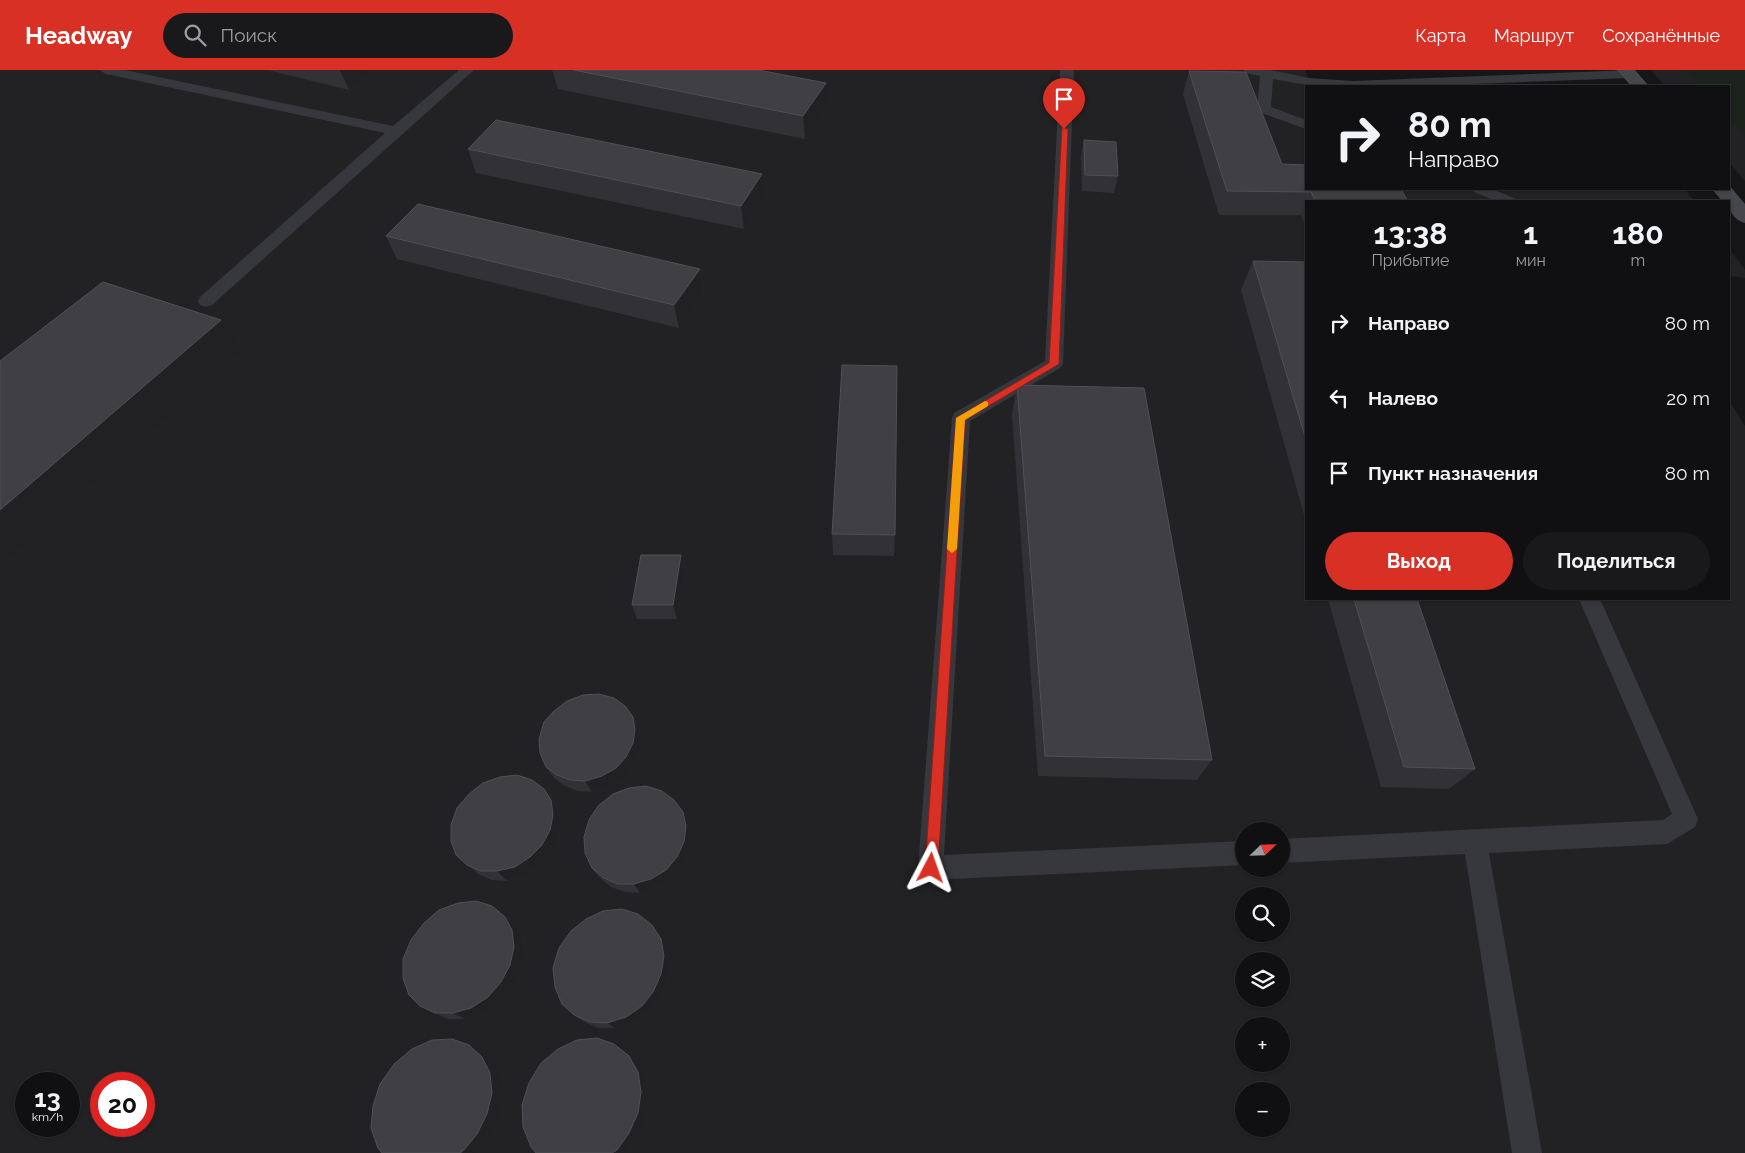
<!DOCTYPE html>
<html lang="ru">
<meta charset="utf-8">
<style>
:root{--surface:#101012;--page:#19191b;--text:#f1f3f6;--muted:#9c9d9f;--line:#303032;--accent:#d93025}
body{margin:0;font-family:Raleway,sans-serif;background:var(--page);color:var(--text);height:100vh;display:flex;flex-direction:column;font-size:19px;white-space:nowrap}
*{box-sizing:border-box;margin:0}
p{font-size:16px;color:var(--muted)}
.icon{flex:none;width:28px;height:28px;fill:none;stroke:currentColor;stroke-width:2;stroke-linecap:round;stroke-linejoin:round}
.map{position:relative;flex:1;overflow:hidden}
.details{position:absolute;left:1305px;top:130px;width:425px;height:400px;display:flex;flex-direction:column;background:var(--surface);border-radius:0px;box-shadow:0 1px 4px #0004,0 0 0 1px var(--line)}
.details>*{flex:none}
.banner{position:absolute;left:1305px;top:15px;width:425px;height:105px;border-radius:0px;box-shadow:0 1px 4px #0004,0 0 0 1px var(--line);background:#101012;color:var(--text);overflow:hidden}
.needle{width:32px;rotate:67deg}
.tools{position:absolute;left:1235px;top:752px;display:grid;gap:10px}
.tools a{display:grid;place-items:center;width:55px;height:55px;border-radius:50%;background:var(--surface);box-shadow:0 1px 4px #0004,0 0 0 1px var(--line);font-size:25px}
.speed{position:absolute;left:15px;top:1002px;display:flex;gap:10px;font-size:25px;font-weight:700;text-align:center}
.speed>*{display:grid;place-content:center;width:65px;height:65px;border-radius:50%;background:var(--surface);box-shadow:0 1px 4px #0004,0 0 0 1px var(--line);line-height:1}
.speed small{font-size:12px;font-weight:400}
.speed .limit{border:8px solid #d22;background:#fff;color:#111}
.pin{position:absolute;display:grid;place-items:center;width:42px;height:42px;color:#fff;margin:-51px -21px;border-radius:50% 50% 50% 0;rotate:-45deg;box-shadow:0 0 5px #0007}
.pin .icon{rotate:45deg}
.me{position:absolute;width:55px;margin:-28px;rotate:4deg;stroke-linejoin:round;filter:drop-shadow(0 0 4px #0008)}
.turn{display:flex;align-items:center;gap:18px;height:105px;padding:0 20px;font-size:22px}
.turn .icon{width:65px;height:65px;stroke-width:2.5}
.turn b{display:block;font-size:35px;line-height:42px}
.eta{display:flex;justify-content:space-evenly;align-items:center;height:85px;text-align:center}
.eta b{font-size:30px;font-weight:700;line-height:35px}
.primary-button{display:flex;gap:10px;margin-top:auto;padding:10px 20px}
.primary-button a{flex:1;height:58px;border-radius:30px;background:var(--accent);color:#fff;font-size:20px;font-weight:700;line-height:58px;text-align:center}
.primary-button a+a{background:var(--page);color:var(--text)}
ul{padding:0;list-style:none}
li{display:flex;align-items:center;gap:15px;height:75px;padding:0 20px}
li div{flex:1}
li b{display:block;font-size:19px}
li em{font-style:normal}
header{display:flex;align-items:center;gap:30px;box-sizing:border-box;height:70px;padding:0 25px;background:var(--accent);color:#fff}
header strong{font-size:24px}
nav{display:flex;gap:28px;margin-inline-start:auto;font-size:18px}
.search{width:350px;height:45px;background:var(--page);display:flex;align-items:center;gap:12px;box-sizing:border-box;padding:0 18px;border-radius:28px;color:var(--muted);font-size:19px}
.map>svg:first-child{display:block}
</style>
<header>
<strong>Headway</strong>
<div class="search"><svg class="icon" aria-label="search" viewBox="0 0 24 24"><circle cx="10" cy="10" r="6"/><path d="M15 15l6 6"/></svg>Поиск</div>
<nav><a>Карта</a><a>Маршрут</a><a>Сохранённые</a></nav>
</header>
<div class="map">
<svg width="1745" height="1083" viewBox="0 0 1745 1083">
<rect width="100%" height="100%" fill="#161618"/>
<g fill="#222225" fill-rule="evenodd">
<path d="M0 0H1305L1311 16H1306V119H1685L1694 131H1306V529H1729V330L1745 356V1083H0ZM1244 761H1281V799H1244ZM1244 826H1281V864H1244ZM1244 891H1281V929H1244ZM1244 956H1281V994H1244ZM26 1014H69V1056H26ZM101 1014H144V1056H101ZM1244 1021H1281V1059H1244Z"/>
<path d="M1651 0H1745V111L1729 92V16H1665Z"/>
<path d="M1729 178 1745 200V208L1729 206Z"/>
</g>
<path fill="#1c231d" d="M1686 0H1745V67L1729 49V16H1700Z"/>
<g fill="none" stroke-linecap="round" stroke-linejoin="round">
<g fill="#37383d" fill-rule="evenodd">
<path d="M99 0H125L393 56 459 0H474L212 235 206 237 200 235 198 231 200 227 385 63 106 4Z"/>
<path d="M1060 0H1074L1063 294 1060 298 970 351 944 785 1244 771V795L931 810 922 807 918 798 952 348 954 343 1045 291Z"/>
<path d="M1244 0H1271L1309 8 1353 11 1630 0 1637 4 1630 8 1423 16H1312L1273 9 1271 37 1306 50V59L1259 42 1257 39 1260 6 1246 3Z"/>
<path d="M1471 119H1492L1514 128 1517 131H1496L1474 122Z"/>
<path d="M1579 529H1600L1698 749 1695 757 1667 774 1489 783 1542 1083H1512L1465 784 1281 793V769L1663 750 1672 744Z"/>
</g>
<g fill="#45474d" fill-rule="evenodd">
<path d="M1617 0H1635L1649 16H1631Z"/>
<path d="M1729 115 1745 134V153C1734 150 1729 142 1729 131H1722L1712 119H1729Z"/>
</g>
</g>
<g fill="#323236">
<path d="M268 0H374L349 20Z"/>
<path d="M552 0H758L827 37 805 69 558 19Z"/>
<path d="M1189 1 1282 94 1407 130V131H1306V158L1301 145H1219L1183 24Z"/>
<path d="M1084 70 1118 106 1114 123 1082 121 1081 87Z"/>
<path d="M468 79 762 104 765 127 744 159 476 103Z"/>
<path d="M386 166 700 199 704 222 679 258 397 189Z"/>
<path d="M1253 191 1306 192V452L1241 220Z"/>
<path d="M1017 315 1212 690 1197 710 1038 706 1012 344Z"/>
<path d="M832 464 895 465 894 486 833 485Z"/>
<path d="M681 485 685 500 677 549H637L632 535Z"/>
<path d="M1328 529H1417L1475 699 1449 719 1381 717Z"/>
<path d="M633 647 639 659 641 672 639 685 632 698 622 709 608 717 592 722 578 721 565 716 554 708 546 697Z"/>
<path d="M552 730 559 741 561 755 558 770 550 785 539 797 524 806 507 811 492 810 478 804 456 785Z"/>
<path d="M683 742 688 752 690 766 688 782 682 797 671 809 657 818 640 823 625 822 611 817 599 807 592 798Z"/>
<path d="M492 836 515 855 522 868 524 885 520 902 511 919 499 933 482 944 465 949H448L420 936Z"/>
<path d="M658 863 666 877 669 893 667 911 659 928 648 942 633 953 615 958H598L583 951 574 945Z"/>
</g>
<g fill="#212124">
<path d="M340 0H374L349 20Z"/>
<path d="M826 13 827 37 805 69 803 46Z"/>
<path d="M762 104 765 127 744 159 741 136Z"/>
<path d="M700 199 704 222 679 258 674 235Z"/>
<path d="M221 250 242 279 0 496V440Z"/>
<path d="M681 485 685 500 677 549 673 535Z"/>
<path d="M633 647 639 659 641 672 639 685 632 698 622 709 608 717 592 722 585 711Z"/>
<path d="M544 719 559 741 561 755 558 770 550 785 539 797 524 806 507 811 497 801Z"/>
<path d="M683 742 688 752 690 766 688 782 682 797 671 809 657 818 640 823 634 814Z"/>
<path d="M505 847 515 855 522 868 524 885 520 902 511 919 499 933 482 944 465 949 453 943Z"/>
<path d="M652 855 666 877 669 893 667 911 659 928 648 942 633 953 615 958 607 953Z"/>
<path d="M614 974 636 991 645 1006 648 1026 645 1046 637 1066 623 1083H612Z"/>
<path d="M469 975 480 980 493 992 501 1008 503 1026 499 1047 489 1066 475 1083H460Z"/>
</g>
<g fill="#3f3f44" stroke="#4f5156">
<path d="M574 0H758L826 13 803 46Z"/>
<path d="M1189 1 1246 2 1282 94 1306 95V119H1401L1407 130H1330V131H1315L1311 122 1227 121Z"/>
<path d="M496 50 762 104 741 136 468 79Z"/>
<path d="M1084 70 1116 72 1118 106 1085 105Z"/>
<path d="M418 134 700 199 674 235 386 166Z"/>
<path d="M1253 191 1306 192V370Z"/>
<path d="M103 212 221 250 0 440V291Z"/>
<path d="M842 295 897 296 895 465 832 464Z"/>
<path d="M1017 315 1144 318 1212 690 1045 686Z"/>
<path d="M641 485H681L673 535H632Z"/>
<path d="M1354 529H1417L1475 699 1404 697Z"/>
<path d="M599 624 614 628 625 636 633 647 635 660 633 673 626 687 616 698 602 706 585 711 570 710 557 705 546 697 540 683 539 669 544 652 554 641 567 631 583 625Z"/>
<path d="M517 705 532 710 544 719 551 730 553 745 550 760 542 775 530 787 515 797 497 801H481L467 795 456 785 451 771V755L457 738 469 724 483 713 500 707Z"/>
<path d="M646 716 662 721 674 730 683 742 686 756 684 772 677 787 666 800 651 809 634 814H618L604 808 592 798 585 783 584 767 589 750 598 736 613 724 629 718Z"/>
<path d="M476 831 492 836 505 847 512 860 514 877 510 895 501 912 488 927 471 938 453 943H435L420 936 409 925 403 908V889L411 870 424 853 439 840 458 833Z"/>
<path d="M622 839 638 844 652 855 661 869 664 886 661 904 653 922 642 936 626 947 607 953 590 952 574 945 562 934 555 917 553 898 559 878 571 861 586 849 603 841Z"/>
<path d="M597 968 614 974 629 986 638 1002 641 1022 638 1043 629 1063 617 1080 612 1083H536L531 1077 523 1057 522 1035 529 1013 541 993 558 979 577 970Z"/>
<path d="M452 969 469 975 482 987 490 1003 492 1023 487 1044 477 1064 463 1081 460 1083H382L378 1078 371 1058 373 1036 380 1014 394 994 412 979 432 970Z"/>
</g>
<path fill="#d93025" stroke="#8d1f18" d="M1062 57 1068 59 1059 294 965 350 938 798 936 803 931 805 927 803 925 798 956 348 1049 293Z"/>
<path fill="#f59e0b" d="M985 331 988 332V336L965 350 957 479 952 483 947 479 956 348Z"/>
</svg>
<div class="tools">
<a><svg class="needle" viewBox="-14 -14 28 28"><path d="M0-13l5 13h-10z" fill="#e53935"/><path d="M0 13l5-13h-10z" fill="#9c9d9f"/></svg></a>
<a><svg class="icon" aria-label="search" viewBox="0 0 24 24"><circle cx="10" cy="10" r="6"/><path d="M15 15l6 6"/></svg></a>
<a><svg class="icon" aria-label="layers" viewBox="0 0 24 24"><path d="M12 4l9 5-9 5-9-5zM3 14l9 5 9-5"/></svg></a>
<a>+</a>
<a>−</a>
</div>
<div class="speed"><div>13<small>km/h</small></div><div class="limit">20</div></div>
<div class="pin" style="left:1064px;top:59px;background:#d93025"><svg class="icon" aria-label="arrive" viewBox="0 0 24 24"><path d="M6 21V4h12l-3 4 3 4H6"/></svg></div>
<svg class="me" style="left:931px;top:798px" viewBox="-20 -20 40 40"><path d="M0-17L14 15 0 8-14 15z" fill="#d93025" stroke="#fff" stroke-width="4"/></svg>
<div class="banner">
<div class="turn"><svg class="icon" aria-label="right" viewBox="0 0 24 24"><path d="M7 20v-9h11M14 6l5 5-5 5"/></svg><div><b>80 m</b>Направо</div></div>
</div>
<section class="details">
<div class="eta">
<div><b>13:38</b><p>Прибытие</p></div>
<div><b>1</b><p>мин</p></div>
<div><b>180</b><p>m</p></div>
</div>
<ul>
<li><svg class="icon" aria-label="right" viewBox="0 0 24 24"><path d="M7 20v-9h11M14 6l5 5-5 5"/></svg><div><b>Направо</b></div><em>80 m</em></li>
<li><svg class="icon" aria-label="left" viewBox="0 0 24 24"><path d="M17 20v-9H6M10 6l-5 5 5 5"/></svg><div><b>Налево</b></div><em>20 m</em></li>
<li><svg class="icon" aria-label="arrive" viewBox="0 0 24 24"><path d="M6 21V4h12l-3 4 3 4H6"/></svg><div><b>Пункт назначения</b></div><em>80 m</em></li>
</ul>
<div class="primary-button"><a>Выход</a><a>Поделиться</a></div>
</section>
</div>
